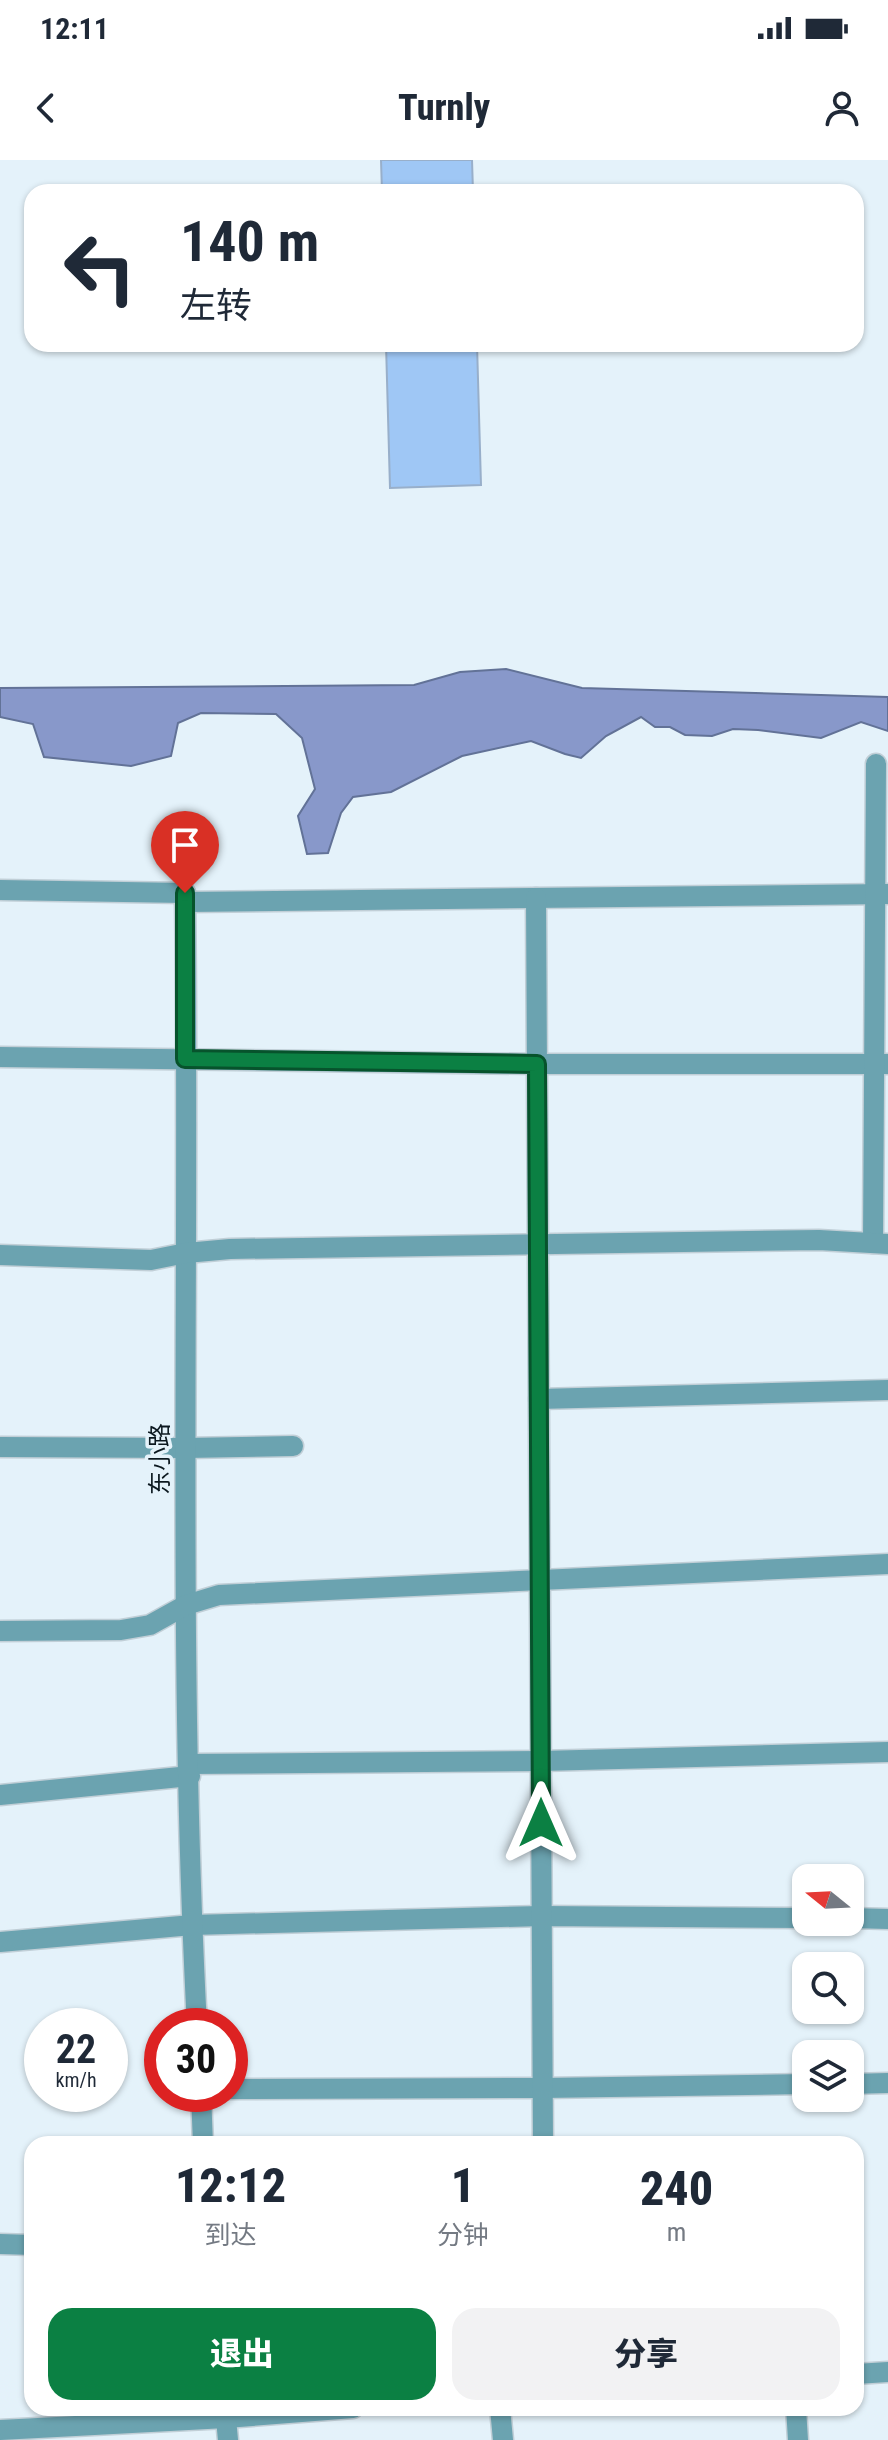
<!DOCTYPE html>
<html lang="zh">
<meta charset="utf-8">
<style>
:root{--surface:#fff;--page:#f2f2f3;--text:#1f2937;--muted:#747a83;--accent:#0b8043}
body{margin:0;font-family:"Roboto Condensed","Noto Sans SC",sans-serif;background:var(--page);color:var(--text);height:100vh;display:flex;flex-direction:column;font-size:30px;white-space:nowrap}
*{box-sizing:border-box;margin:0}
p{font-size:26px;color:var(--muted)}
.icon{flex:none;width:44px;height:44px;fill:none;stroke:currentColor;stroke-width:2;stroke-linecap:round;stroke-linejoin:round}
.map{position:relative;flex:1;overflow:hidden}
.side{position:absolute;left:24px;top:1976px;width:840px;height:280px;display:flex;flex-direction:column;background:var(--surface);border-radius:24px;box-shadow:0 2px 6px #0004}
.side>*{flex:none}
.banner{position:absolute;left:24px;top:24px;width:840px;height:168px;border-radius:24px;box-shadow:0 2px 6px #0004;background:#fff;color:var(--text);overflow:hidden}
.needle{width:52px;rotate:288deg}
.buttons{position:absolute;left:792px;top:1704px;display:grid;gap:16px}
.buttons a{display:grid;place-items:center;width:72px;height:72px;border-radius:16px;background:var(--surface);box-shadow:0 2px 6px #0004;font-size:40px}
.speed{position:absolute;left:24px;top:1848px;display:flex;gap:16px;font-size:40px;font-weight:700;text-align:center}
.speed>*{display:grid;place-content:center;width:104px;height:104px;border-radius:50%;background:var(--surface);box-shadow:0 2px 6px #0004;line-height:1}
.speed small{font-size:20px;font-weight:400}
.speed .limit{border:12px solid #d22;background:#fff;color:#111}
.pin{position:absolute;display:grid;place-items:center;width:68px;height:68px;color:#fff;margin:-82px -34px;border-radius:50% 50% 50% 0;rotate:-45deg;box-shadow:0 0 8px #0007}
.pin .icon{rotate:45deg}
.me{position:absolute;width:88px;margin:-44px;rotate:0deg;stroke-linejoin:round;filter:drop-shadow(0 0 6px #0008)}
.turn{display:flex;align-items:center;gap:28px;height:168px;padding:0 24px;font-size:36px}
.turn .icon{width:104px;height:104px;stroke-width:2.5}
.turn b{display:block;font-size:56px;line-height:68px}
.eta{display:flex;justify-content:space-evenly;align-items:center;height:136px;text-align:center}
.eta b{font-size:48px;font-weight:800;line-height:56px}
.button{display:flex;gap:16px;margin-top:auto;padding:16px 24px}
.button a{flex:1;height:92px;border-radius:24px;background:var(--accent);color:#fff;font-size:32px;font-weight:800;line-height:92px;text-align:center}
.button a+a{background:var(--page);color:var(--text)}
.status{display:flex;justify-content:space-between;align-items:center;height:56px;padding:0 40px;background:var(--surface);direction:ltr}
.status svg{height:22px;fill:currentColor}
header{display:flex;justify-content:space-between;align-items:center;height:104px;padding:0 24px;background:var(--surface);font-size:36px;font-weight:800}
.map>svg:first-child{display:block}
</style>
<div class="status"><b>12:11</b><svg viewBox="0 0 49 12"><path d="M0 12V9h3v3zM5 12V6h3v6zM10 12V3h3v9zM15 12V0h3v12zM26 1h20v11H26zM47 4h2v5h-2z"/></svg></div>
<header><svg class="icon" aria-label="back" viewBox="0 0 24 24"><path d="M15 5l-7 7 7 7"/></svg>Turnly<svg class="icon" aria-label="person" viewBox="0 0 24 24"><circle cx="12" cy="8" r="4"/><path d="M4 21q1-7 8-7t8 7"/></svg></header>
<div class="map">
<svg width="888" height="2280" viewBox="0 0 888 2280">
<rect width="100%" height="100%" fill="#e4f2fa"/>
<path fill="#8898ca" stroke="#627297" stroke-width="2" d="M506 509 582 528 888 537V571L861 562 821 578 758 570 733 569 712 576 685 575 670 567H655L641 557 606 576 581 598 565 594 531 581 462 596 391 632 353 637 341 653 328 693 307 694 298 656 315 629 302 578 276 554 201 553 178 563 171 596 131 606 44 597 33 564 0 557V528L414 525 460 512Z"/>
<g fill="#9fc7f5" stroke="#98afca" stroke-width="2">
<path d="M381 0H472L473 32H382Z"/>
<path d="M386 184H477L481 325 390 328Z"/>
</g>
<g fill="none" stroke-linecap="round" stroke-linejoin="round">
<defs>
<g id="service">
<path d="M0 730 185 733"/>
<path d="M185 742 888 734"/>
<path d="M0 897 537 904H888"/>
<path d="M873 1083 876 604"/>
<path d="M539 1239 888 1230"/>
<path d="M0 1287 186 1288 293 1286"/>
<path d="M189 1604 541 1601 888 1592"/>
<path d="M0 1635 190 1616"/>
<path d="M850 1758 888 1759"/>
<path d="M0 1782 192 1765 542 1756 806 1758"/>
<path d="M850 1924 888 1923"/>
<path d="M230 1929 543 1928 806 1924"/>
<path d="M856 2214 888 2212"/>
<path d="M0 2270 226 2258 353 2248"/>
</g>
<g id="minor">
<path d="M185 733C190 1110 177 1489 197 1866"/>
<path d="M536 738 543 1984"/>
<path d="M0 1095 151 1100 186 1093 230 1089 819 1080 888 1084"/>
<path d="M0 1471 121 1470 150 1465 186 1445 219 1435 888 1404"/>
<path d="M201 1934 203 1984"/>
<path d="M0 2084 32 2085"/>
<path d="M225 2248 228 2280"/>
<path d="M500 2248 503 2280"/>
<path d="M796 2248 798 2280"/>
</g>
</defs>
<use href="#service" stroke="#c1cfd7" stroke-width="23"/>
<use href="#minor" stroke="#c1cfd7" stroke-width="23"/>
<use href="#service" stroke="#6ba3b0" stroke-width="20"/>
<use href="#minor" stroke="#6ba3b0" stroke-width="20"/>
</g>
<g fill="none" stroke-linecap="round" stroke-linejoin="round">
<defs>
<path id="route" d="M185 733V899L537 904 541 1663"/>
</defs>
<use href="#route" stroke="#07532c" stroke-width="20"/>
<use href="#route" stroke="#0b8043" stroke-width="14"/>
</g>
<g text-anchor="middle" stroke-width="7" stroke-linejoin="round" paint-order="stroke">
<g font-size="24" fill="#0b181f" stroke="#e4f2fa">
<text transform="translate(160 1299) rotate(-90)" y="8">东小路</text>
</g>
</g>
</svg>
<div class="buttons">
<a><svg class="needle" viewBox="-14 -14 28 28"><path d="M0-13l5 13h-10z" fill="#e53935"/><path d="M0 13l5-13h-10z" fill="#747a83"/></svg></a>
<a><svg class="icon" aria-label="search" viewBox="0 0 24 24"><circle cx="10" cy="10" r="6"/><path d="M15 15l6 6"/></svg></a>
<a><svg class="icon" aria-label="layers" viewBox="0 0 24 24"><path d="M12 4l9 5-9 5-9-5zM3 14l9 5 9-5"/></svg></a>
</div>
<div class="speed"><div>22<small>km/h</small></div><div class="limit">30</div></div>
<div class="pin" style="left:185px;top:733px;background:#d93025"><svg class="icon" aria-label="arrive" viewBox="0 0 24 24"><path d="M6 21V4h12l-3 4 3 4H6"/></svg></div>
<svg class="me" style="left:541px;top:1663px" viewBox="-20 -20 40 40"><path d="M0-17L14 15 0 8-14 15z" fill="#0b8043" stroke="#fff" stroke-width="4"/></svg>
<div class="banner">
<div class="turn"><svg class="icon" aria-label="left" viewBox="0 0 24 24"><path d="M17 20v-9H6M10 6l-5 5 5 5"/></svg><div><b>140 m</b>左转</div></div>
</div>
<section class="side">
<div class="eta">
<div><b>12:12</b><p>到达</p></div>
<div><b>1</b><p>分钟</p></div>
<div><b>240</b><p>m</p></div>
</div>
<div class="button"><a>退出</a><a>分享</a></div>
</section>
</div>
